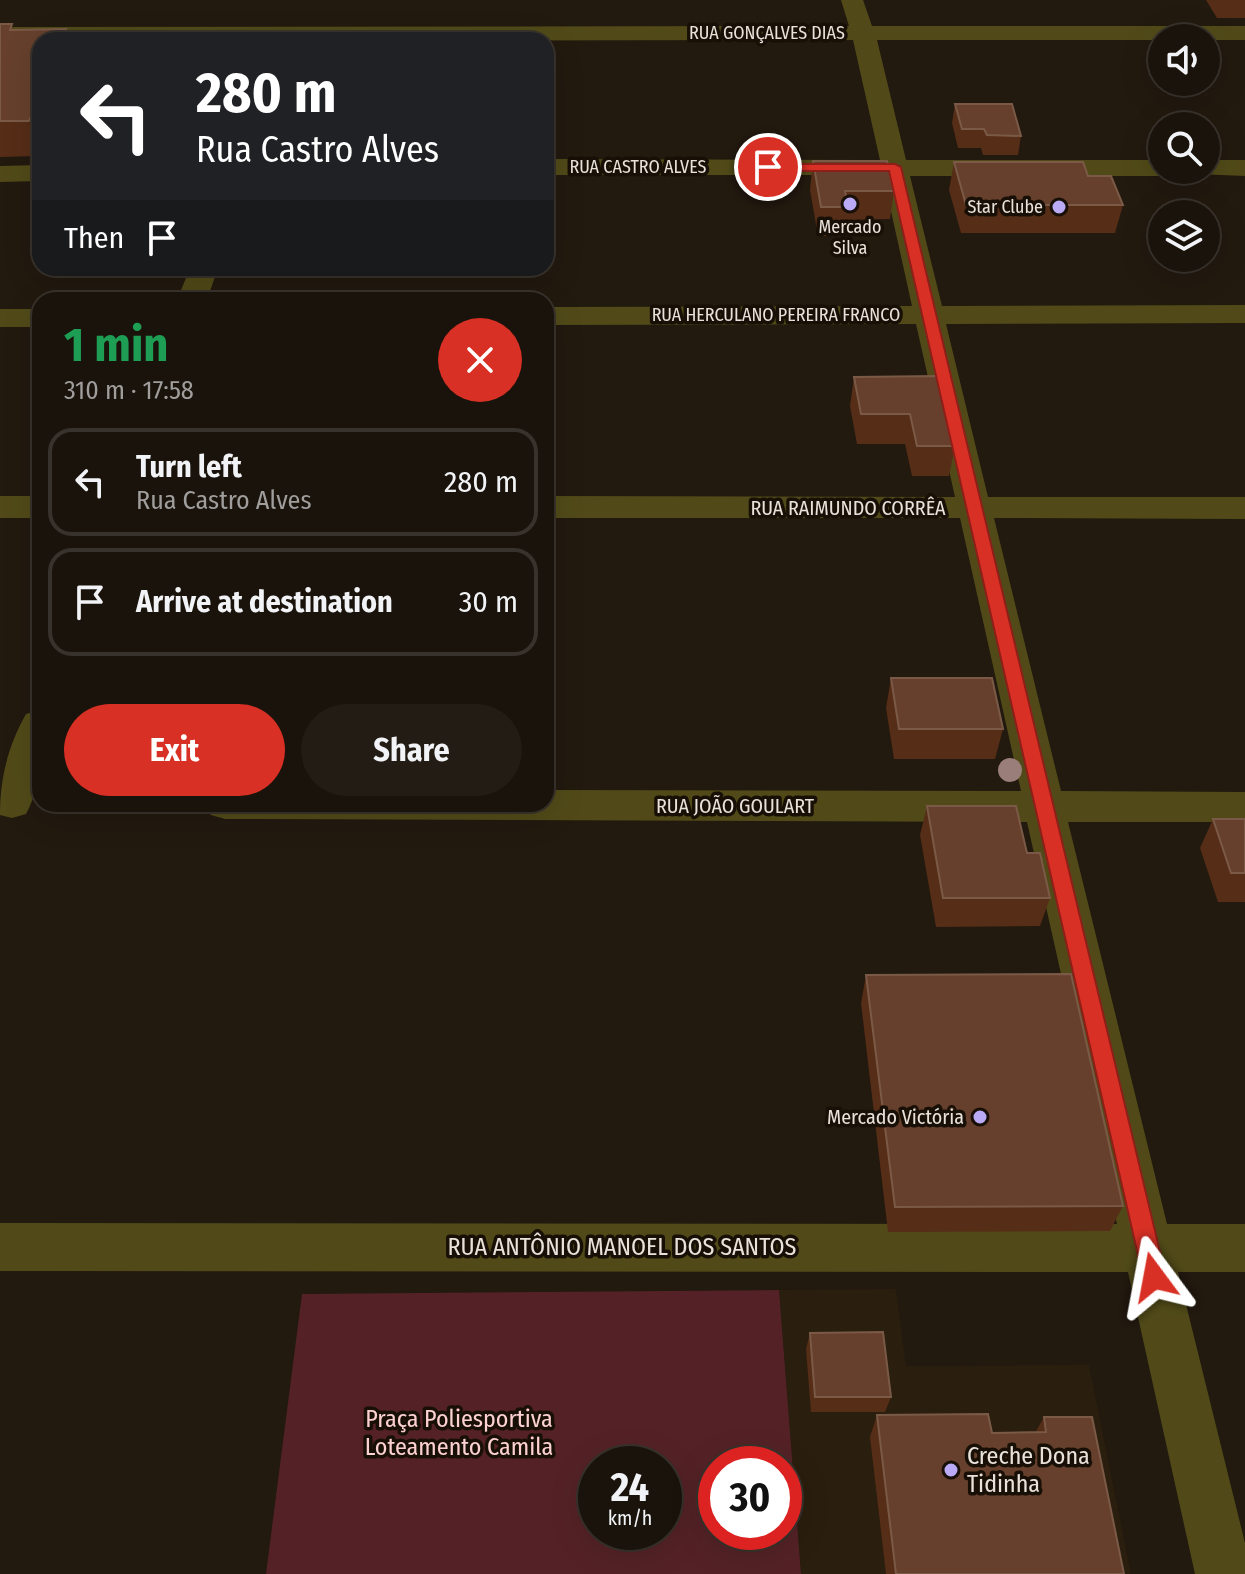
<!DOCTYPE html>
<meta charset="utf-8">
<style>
:root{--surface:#1a130b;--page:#231c14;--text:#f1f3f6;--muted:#9f9e9d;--line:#38322c;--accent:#d93025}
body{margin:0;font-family:"Fira Sans Condensed",sans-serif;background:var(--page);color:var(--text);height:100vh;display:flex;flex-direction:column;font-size:30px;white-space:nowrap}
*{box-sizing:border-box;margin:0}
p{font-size:26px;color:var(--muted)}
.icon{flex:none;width:44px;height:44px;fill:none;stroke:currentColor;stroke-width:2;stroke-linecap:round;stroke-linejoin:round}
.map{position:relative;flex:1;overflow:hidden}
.details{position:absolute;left:32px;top:292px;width:522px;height:520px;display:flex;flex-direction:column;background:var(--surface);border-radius:24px;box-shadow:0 8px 32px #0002,0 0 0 2px var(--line)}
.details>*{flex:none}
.guide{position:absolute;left:32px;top:32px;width:522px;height:244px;border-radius:24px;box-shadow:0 8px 32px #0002,0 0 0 2px var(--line);background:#202124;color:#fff;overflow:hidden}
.tools{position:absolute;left:1148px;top:24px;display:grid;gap:16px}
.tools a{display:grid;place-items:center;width:72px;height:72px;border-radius:50%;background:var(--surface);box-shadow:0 8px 32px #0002,0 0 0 2px var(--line);font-size:40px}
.speed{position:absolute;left:578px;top:1446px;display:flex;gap:16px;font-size:40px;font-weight:700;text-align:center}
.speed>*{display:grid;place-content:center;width:104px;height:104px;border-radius:50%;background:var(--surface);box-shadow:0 8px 32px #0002,0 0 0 2px var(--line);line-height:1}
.speed small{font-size:20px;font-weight:400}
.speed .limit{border:12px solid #d22;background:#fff;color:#111}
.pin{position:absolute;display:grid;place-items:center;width:68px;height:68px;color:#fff;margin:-34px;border:4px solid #fff;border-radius:50%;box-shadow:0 2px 8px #0007}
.me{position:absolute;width:88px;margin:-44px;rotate:347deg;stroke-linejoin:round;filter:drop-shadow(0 0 6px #0008)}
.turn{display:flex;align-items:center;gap:28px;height:168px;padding:0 32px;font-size:36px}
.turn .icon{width:104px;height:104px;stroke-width:2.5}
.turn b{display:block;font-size:56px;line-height:68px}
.then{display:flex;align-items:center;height:76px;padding:0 32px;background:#0003;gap:16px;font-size:30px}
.round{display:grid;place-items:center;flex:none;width:84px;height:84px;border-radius:42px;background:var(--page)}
.summary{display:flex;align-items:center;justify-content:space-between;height:136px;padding:0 32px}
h1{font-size:48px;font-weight:700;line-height:60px;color:#1e9e55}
.button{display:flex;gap:16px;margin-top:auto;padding:16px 32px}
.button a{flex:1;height:92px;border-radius:48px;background:var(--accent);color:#fff;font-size:32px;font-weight:700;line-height:92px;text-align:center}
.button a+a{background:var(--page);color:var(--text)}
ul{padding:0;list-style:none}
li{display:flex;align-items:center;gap:24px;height:108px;margin:0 16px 12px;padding:0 16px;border:4px solid var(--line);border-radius:24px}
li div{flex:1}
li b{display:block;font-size:30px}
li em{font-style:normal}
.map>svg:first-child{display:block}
</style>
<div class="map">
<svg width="1245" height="1574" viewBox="0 0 1245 1574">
<rect width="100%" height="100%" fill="#22190f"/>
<path fill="#2a1e0e" d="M896 1289 906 1366 1089 1365 1131 1574H801L779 1290Z"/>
<path fill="#542226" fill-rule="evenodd" d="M779 1290 801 1574H266L302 1294ZM596 1464H664V1532H596ZM716 1464H784V1532H716Z"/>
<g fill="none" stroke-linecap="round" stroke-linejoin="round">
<g fill="#514a18" fill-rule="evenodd">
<path d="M841 0H863L872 26H1245V40H877L906 160H1162V170H1174L1162 176H910L942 306 1245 305V323L946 324 988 497H1245V519L994 518 1061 791 1245 792V822H1068L1167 1224H1245V1272H1178L1245 1543V1574H1195L1128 1272 0 1271V1223L1117 1224 1027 822 225 819 211 815 205 804H546V790L1021 791 960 518H546V496L955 497 916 324 546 325V307L912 306 883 175H546V159L880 160 853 40 0 41V27L849 26Z"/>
<path d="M1206 160H1245V176L1197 174 1194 170H1206Z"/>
<path d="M40 165V181L0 182V166Z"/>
<path d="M190 268H218L207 300H177Z"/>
<rect x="0" y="309" width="40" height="18"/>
<rect x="0" y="496" width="40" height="22"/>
<path d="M40 710C40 746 44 781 26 814L12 818 0 815C0 778 8 746 26 714Z"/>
</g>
</g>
<circle fill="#9a7e7a" cx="1010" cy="770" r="12"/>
<g fill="#562d17">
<path d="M1206 0H1245V18H1217Z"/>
<path d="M0 24 14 30 39 156 0 157Z"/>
<path d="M955 104 1021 136 1018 155H983L981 148H958L952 123Z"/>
<path d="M813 161 894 191 890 219 847 220 845 236H818L810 190Z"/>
<path d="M954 162 1088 176 1123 205 1115 233H961L949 190Z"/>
<path d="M854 377 955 446 949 476H912L905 444H857L850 406Z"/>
<path d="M891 678 1003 729 995 759H894L886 708Z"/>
<path d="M927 806 1027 853 1050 898 1040 926 936 927 920 835Z"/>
<path d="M1213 819H1245V902H1218L1200 848Z"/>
<path d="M866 975 1123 1206 1110 1231 888 1232 861 1003Z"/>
<path d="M810 1333 891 1397 885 1412H811L806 1349Z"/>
<path d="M877 1415 992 1433H1035L1044 1417 1124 1574H886L870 1437Z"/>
</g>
<g fill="#3b1d0b">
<path d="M66 29 69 40H61Z"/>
<path d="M40 93V154L39 156 29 121Z"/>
</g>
<g fill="#66402c" stroke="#7a5a47" stroke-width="2">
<path d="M0 24H12L10 30 66 29 61 40H40V93L29 121H0Z"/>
<path d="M955 104H1012L1021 136 987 135 984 129H962Z"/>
<path d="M813 161H887L894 191H845L848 207H821Z"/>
<path d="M954 162H1083L1088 176H1111L1123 205H966Z"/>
<path d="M938 376 955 446H917L910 414H861L854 377Z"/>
<path d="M891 678H992L1003 729H899Z"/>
<path d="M927 806H1016L1027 853H1040L1050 898H943Z"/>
<path d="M1213 819H1245V873H1231Z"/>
<path d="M1071 974 1123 1206 895 1207 866 975Z"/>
<path d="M883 1332 891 1397H815L810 1333Z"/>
<path d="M988 1414 992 1433 1046 1432 1044 1417H1092L1124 1574H896L877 1415Z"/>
</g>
<path fill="#d93025" stroke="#8d1f18" stroke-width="2" d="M895 164 901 167 1166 1277 1163 1285 1154 1288 1146 1285 1143 1277 889 171H768L762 167 768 164Z"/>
<g fill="#bbaaf6" stroke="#181006" stroke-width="3">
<circle cx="850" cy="204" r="8"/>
<circle cx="1059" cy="207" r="8"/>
<circle cx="980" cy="1117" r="8"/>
<circle cx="951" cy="1470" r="8"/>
</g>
<g text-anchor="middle" stroke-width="7" stroke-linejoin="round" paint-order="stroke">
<g font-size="18" fill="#e8e2db" stroke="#181006">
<text x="767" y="39">RUA GONÇALVES DIAS</text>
<text x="638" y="173">RUA CASTRO ALVES</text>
<text x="776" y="321">RUA HERCULANO PEREIRA FRANCO</text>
</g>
<g font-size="18" fill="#e8e2db" stroke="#181006" text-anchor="end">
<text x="1043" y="213">Star Clube</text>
<text x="850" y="233" text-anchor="middle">Mercado<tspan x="850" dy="21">Silva</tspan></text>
</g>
<g font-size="20" fill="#e8e2db" stroke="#181006">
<text x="848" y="515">RUA RAIMUNDO CORRÊA</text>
<text x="735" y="813">RUA JOÃO GOULART</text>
</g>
<g font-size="20" fill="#e8e2db" stroke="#181006" text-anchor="end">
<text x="964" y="1124">Mercado Victória</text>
</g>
<g font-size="24" fill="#e8e2db" stroke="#181006">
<text x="622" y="1255">RUA ANTÔNIO MANOEL DOS SANTOS</text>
</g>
<g font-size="24" fill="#fdd1d2" stroke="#181006">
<text x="459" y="1427">Praça Poliesportiva<tspan x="459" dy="28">Loteamento Camila</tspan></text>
</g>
<g font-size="24" fill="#e8e2db" stroke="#181006" text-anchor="start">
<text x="967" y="1464">Creche Dona<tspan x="967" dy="28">Tidinha</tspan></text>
</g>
</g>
</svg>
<div class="tools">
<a><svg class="icon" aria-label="sound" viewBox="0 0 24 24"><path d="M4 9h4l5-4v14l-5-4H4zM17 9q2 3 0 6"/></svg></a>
<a><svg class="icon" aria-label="search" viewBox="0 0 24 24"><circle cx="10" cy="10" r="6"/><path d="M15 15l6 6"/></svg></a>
<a><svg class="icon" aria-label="layers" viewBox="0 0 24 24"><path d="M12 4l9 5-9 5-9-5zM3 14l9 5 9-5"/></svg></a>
</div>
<div class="speed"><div>24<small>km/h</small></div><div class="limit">30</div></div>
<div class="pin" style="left:768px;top:167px;background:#d93025"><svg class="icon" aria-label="arrive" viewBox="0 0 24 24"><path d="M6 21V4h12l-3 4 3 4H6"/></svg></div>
<svg class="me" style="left:1154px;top:1277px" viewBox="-20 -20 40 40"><path d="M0-17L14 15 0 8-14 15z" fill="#d93025" stroke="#fff" stroke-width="4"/></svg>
<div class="guide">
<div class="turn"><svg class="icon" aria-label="left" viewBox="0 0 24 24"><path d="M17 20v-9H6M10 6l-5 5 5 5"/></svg><div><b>280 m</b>Rua Castro Alves</div></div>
<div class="then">Then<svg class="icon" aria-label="arrive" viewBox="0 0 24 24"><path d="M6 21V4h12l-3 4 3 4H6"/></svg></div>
</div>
<section class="details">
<div class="summary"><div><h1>1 min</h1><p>310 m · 17:58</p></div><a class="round" style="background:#d93025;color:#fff"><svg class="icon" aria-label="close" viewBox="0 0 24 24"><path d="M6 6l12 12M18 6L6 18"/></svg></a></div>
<ul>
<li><svg class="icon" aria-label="left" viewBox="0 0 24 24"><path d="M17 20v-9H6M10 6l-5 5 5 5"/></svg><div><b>Turn left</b><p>Rua Castro Alves</p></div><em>280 m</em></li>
<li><svg class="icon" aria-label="arrive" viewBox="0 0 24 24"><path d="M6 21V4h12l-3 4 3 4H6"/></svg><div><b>Arrive at destination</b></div><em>30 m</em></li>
</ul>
<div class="button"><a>Exit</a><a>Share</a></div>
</section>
</div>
